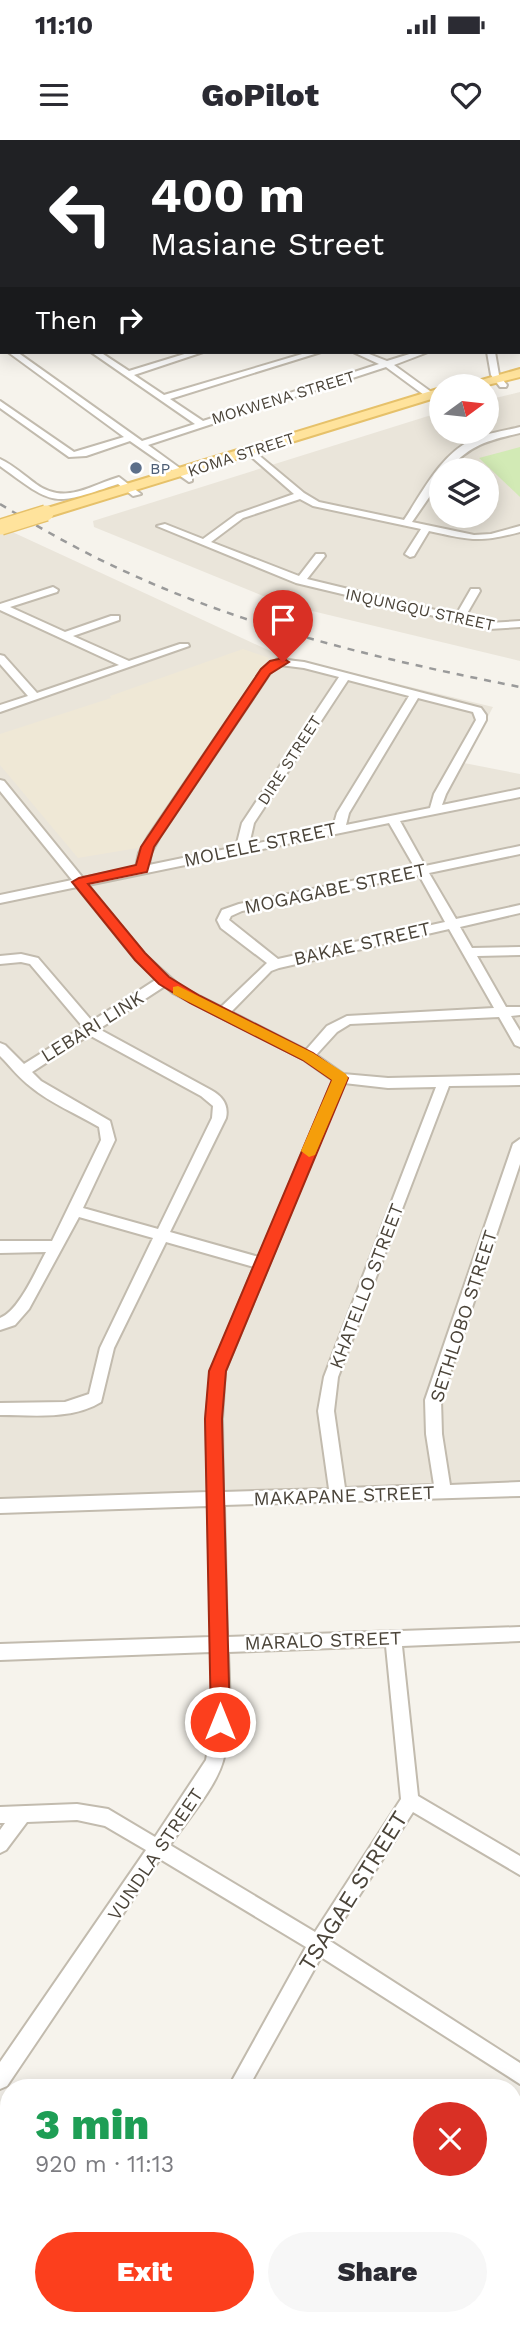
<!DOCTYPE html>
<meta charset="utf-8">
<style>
:root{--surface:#fff;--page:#f7f7f7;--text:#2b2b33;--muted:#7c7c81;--accent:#fc3f1d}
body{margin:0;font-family:"Work Sans",sans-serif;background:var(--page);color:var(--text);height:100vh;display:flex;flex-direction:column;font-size:26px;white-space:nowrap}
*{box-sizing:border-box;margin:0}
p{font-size:23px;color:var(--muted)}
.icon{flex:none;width:38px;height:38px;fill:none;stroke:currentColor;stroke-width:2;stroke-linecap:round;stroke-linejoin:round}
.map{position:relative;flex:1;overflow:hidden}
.drawer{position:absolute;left:0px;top:1939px;width:522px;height:247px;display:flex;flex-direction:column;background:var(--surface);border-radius:28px 28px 0 0;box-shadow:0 4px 18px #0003}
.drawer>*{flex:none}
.top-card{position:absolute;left:0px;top:0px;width:522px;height:214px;box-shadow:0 4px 18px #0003;background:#202124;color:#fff;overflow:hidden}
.needle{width:46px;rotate:75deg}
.fabs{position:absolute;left:429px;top:234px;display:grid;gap:14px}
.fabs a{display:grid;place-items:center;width:70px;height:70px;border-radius:50%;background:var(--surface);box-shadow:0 4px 18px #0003;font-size:35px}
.pin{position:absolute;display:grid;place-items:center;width:60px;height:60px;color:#fff;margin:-72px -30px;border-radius:50% 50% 50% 0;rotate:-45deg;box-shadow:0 0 7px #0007}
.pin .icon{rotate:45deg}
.me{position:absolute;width:77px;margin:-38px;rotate:0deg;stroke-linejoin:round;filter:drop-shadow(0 0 5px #0008)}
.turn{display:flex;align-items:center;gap:24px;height:147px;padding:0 35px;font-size:32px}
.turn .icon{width:91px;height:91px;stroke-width:2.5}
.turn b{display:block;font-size:49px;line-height:60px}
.then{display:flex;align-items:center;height:66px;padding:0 35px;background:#0003;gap:14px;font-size:26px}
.round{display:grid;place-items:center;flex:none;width:74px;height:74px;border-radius:37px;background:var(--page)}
.headline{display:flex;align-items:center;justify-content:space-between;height:119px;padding:0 35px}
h1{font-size:42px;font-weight:800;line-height:52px;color:#1e9e55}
.primary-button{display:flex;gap:14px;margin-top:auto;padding:14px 35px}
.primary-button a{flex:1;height:80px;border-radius:42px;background:var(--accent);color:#fff;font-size:28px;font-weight:800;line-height:80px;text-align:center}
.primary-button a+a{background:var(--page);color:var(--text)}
.status{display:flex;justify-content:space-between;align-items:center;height:49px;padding:0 35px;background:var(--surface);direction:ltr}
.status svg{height:19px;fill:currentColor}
header{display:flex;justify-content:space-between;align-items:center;height:91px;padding:0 35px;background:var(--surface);font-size:32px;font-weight:800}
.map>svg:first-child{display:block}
</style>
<div class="status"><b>11:10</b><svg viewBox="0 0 49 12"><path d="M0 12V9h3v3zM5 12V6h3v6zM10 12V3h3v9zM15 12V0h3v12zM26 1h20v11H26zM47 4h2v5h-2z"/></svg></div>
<header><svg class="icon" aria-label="menu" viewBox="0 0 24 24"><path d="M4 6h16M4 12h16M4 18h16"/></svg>GoPilot<svg class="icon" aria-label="heart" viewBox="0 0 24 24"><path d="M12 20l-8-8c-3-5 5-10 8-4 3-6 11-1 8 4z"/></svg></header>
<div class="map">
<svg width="520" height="2185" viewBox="0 0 520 2185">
<rect width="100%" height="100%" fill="#f6f3ec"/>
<g fill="#eae5da" fill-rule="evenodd">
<path d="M520 252V521L283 464 94 387 93 381 441 272V292H486L487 260ZM441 331H486V376H441Z"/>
<path d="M8 390 279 515 493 567 464 623 520 634V1349L0 1364V392Z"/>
</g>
<path fill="#efe8d6" d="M243 509 269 518 138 708 78 718 0 625V594L111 558 110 556Z"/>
<path fill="#d2eab5" d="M520 307V357L479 318Z"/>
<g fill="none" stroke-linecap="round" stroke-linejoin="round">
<defs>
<g id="minor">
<path d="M110 0H118L119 2H111Z"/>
<path d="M294 0H302L292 2Z"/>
<path d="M510 0H518L508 2Z"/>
<rect x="0" y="20" width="2" height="4"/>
<rect x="0" y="45" width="2" height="4"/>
<rect x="0" y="100" width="2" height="4"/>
<path d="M0 144 2 145V150H0Z"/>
<path d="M0 200 2 201V208L0 207Z"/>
<path d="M8 212H17L142 301 195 284 91 212H100L129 231 191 212H203L134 235 164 255 309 212H321L170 259 203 281 379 224 353 212H364L387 221 416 212H428L394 225 441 259V263H435L386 227 148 305 192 337V341L189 342 130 301 86 316 69 317 0 268V261L74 312 124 297Z"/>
<path d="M487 212H495L499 235 507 245 506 247H500L491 235Z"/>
<path d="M520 287V293C490 300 468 305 448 331H441V340L412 382 474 395 491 394 520 386V392C479 403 470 400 429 391L414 416 410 417 405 414 421 389 313 366 300 359 243 378 211 402 299 436 316 414H324L325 416 307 439 456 475 471 449H479L480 451 465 477 489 483 520 481V487L489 489 296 443 157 386 165 384 203 399 237 374 294 354 247 313V309L250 308 304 353 319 362 404 380C422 353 441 314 472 300 487 293 504 291 520 287Z"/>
<path d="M0 319C13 325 25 336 36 344 65 365 89 346 119 337L141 354 133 356 118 344C52 366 56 367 0 326Z"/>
<path d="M53 447 58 450 57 452 10 467 65 492 111 476H119V480L73 496 129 521 180 504H188L189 506 0 572V565L28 556 0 524V515L4 516 37 553 119 525 0 470V464Z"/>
<path d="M278 519 304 522 481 568 486 575V580L446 654 442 665 520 649V657L400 681 425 726 520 706V714L429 733 456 779 520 765V773L460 787 472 808 520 807V815L477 816 506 867H520V875L511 876 520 891V907L515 905 499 877 350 884 337 892 316 915 343 934 388 938 520 935V945L449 946 338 1237 334 1271 345 1348 434 1345 426 1294 425 1260 513 1004 520 999V1024L441 1260 442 1294 450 1345 520 1342V1356L224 1365 227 1497 520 1487V1501L402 1506 418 1656 520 1716V1735L413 1672 330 1801 520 1923V1944L321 1817 248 1948H228L306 1807 160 1719 7 1946 0 1949V1922L146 1710 105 1686 77 1680 27 1682 6 1710 0 1713V1690L5 1683H0V1667L77 1664 108 1669 155 1697 206 1620 213 1582 211 1512 0 1520V1504L211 1497 208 1366 0 1373V1359L208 1352 206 1279 211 1231 254 1127 166 1102 114 1208 101 1262C72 1280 33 1275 0 1275V1263L65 1262 89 1254 100 1208 153 1098 79 1077 29 1169 15 1185 0 1190V1178C19 1171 36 1130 46 1112L0 1113V1101H52L101 1000 99 987C77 974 50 963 31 947 18 937 11 927 0 916V903L5 905 24 924 83 887 30 824 21 822 0 824V816L21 814 38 818 92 881 157 839 136 820 77 747 0 763V755L72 740 0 651V640L4 641 83 738 136 727 139 713 148 697 261 531ZM280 525 304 528 339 537 242 683 236 707 149 725 151 713 159 698 270 533ZM348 540 409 556 337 673 333 687 249 705 254 683ZM418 558 473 572 476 580 434 654 430 668 346 685 349 673ZM389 683 415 728 239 764 222 770 217 780 221 788 267 823 221 867 181 847 144 814 88 745ZM419 735 445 782 278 819 229 780 231 776 242 771ZM449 789 494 868 347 876 327 886 306 910 231 872 271 831 279 828ZM165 846 173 853 303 919 333 940 259 1117 170 1092 226 978C229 965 222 956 211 950L99 889ZM89 895 201 956 213 966 212 978 158 1089 83 1068 115 1000 110 981 41 941 32 932ZM344 943 388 948 436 947 324 1237 318 1271 329 1349 223 1352 222 1279 225 1231ZM386 1506 401 1659 315 1792 170 1705C186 1681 215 1649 223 1621 233 1586 229 1548 228 1512Z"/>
<path d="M0 2087 9 2091V2113L0 2109Z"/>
<path d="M513 2162 520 2165V2185L513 2184 505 2177H513Z"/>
<path d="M77 2177H99L96 2185H74Z"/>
<path d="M101 2177H127L131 2185H105Z"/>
</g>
<g id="major">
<path d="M520 229V237L479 247H457Z"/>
<path d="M441 248V256L51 376 46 377 39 373 41 370Z"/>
</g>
</defs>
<use href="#minor" stroke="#c2bbae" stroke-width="4"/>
<use href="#major" stroke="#e6c16a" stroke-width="4"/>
<use href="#minor" fill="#fff" fill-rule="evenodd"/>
<use href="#major" fill="#ffe39c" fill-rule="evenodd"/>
<path stroke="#9a9a9a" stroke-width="2.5" stroke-dasharray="7 7" stroke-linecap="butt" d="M0 364C40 388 80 411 122 430 248 489 384 520 520 547"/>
<defs>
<path id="major-bridge" d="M1 387 46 373"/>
</defs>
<use href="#major-bridge" stroke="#e6c16a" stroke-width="18" stroke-linecap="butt"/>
<use href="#major-bridge" stroke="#ffe39c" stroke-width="15"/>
</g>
<path fill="#fc3f1d" stroke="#a42913" stroke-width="2" d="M283 518 289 522 270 534 154 707 147 732 88 744 145 813 169 837 200 856 313 913 348 938 226 1231 222 1279 230 1582 227 1588 220 1591 214 1588 211 1582 205 1279 209 1231 332 940 303 920 190 863 159 844 135 820 72 742 79 738 136 725 141 707 261 529 270 521Z"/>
<path fill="#f59e0b" d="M178 846 313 913 346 934 348 938 315 1015 309 1017 301 1011 332 940 303 920 173 854V847Z"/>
<circle fill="#5c6f8a" stroke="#fff" stroke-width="2.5" cx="136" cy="328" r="7"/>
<g text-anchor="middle" stroke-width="5" stroke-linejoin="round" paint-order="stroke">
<g font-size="16" fill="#4b4439" stroke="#fff">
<text transform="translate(283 257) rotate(-17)" y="6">MOKWENA STREET</text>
<text transform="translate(241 314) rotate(-18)" y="6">KOMA STREET</text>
<text transform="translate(420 469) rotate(12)" y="6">INQUNGQU STREET</text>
<text transform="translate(289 620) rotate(-57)" y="6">DIRE STREET</text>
</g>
<g font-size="16" fill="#4e5e75" stroke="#fff" text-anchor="start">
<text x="150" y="334">BP</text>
</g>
<g font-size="19" fill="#4b4439" stroke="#fff">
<text transform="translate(260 704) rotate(-12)" y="7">MOLELE STREET</text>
<text transform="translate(335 748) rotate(-12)" y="7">MOGAGABE STREET</text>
<text transform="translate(362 803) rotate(-13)" y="7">BAKAE STREET</text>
<text transform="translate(92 886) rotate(-32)" y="7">LEBARI LINK</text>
<text transform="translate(366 1146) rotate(-69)" y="7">KHATELLO STREET</text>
<text transform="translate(463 1176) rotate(-72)" y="7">SETHLOBO STREET</text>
<text transform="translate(344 1355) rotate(-2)" y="7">MAKAPANE STREET</text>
<text transform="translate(323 1500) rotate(-2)" y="7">MARALO STREET</text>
<text transform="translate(155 1714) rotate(-56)" y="7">VUNDLA STREET</text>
</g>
<g font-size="23" fill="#4b4439" stroke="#fff">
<text transform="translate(353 1751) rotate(-58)" y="8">TSAGAE STREET</text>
</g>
</g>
</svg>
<div class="fabs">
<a><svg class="needle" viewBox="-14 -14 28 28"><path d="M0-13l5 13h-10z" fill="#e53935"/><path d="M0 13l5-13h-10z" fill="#7c7c81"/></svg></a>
<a><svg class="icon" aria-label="layers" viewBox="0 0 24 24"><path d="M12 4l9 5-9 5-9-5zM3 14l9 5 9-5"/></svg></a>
</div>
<div class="pin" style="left:283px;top:522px;background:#d93025"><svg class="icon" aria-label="arrive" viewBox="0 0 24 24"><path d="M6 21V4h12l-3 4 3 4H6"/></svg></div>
<svg class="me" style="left:220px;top:1582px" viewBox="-20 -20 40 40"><circle r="17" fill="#fc3f1d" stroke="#fff" stroke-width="3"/><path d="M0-11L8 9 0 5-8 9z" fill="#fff"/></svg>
<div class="top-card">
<div class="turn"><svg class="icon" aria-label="left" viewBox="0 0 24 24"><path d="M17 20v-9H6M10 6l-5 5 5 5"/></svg><div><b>400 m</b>Masiane Street</div></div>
<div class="then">Then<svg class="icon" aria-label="right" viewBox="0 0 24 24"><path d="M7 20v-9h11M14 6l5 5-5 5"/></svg></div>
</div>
<section class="drawer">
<div class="headline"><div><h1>3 min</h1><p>920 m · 11:13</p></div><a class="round" style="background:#d93025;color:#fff"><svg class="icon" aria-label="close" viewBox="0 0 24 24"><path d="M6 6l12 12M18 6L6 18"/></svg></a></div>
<div class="primary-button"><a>Exit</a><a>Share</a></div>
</section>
</div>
